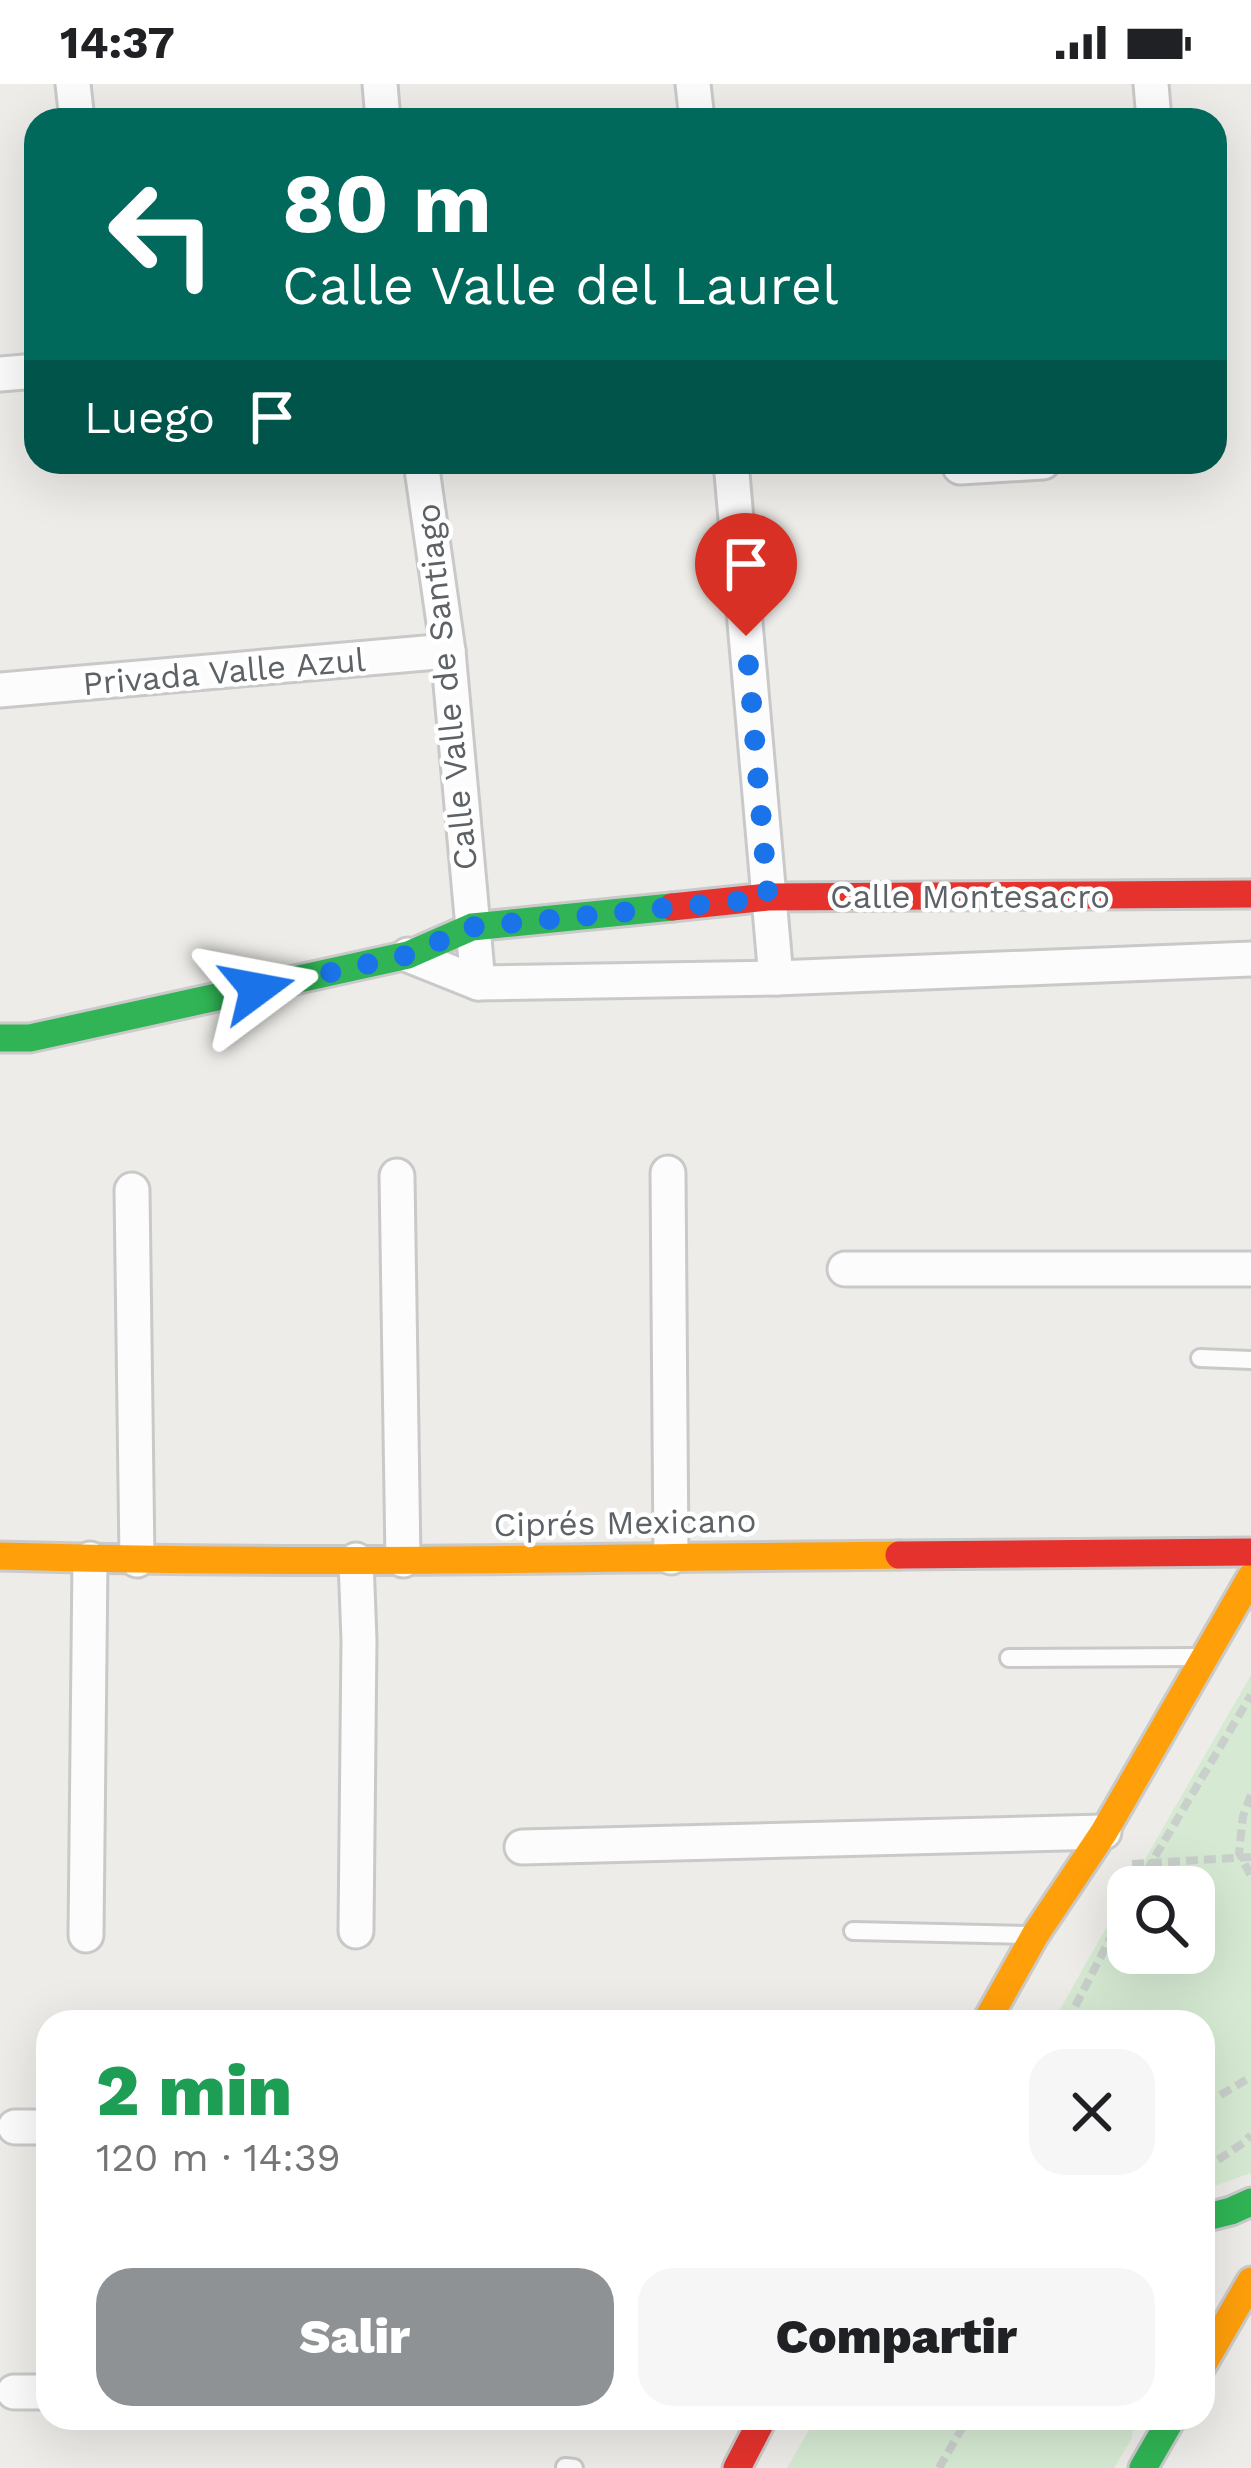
<!DOCTYPE html>
<html lang="es">
<meta charset="utf-8">
<style>
:root{--surface:#fff;--page:#f6f6f6;--text:#202124;--muted:#757577;--accent:#8f9294}
body{margin:0;font-family:"Work Sans",sans-serif;background:var(--page);color:var(--text);height:100vh;display:flex;flex-direction:column;font-size:45px;white-space:nowrap}
*{box-sizing:border-box;margin:0}
p{font-size:39px;color:var(--muted)}
.icon{flex:none;width:66px;height:66px;fill:none;stroke:currentColor;stroke-width:2;stroke-linecap:round;stroke-linejoin:round}
.map{position:relative;flex:1;overflow:hidden}
.side{position:absolute;left:36px;top:1926px;width:1179px;height:420px;display:flex;flex-direction:column;background:var(--surface);border-radius:36px;box-shadow:0 12px 48px #0002}
.side>*{flex:none}
.top-card{position:absolute;left:24px;top:24px;width:1203px;height:366px;border-radius:36px;box-shadow:0 12px 48px #0002;background:#00695c;color:#fff;overflow:hidden}
.buttons{position:absolute;left:1107px;top:1782px;display:grid;gap:24px}
.buttons a{display:grid;place-items:center;width:108px;height:108px;border-radius:24px;background:var(--surface);box-shadow:0 12px 48px #0002;font-size:60px}
.pin{position:absolute;display:grid;place-items:center;width:102px;height:102px;color:#fff;margin:-123px -51px;border-radius:50% 50% 50% 0;rotate:-45deg;box-shadow:0 0 12px #0007}
.pin .icon{rotate:45deg}
.me{position:absolute;width:132px;margin:-66px;rotate:77deg;stroke-linejoin:round;filter:drop-shadow(0 0 9px #0008)}
.turn{display:flex;align-items:center;gap:42px;height:252px;padding:0 60px;font-size:54px}
.turn .icon{width:156px;height:156px;stroke-width:2.5}
.turn b{display:block;font-size:84px;line-height:102px}
.then{display:flex;align-items:center;height:114px;padding:0 60px;background:#0003;gap:24px;font-size:45px}
.round{display:grid;place-items:center;flex:none;width:126px;height:126px;border-radius:36px;background:var(--page)}
.head{display:flex;align-items:center;justify-content:space-between;height:204px;padding:0 60px}
h1{font-size:72px;font-weight:800;line-height:90px;color:#1e9e55}
.action{display:flex;gap:24px;margin-top:auto;padding:24px 60px}
.action a{flex:1;height:138px;border-radius:36px;background:var(--accent);color:#fff;font-size:48px;font-weight:800;line-height:138px;text-align:center}
.action a+a{background:var(--page);color:var(--text)}
.status{display:flex;justify-content:space-between;align-items:center;height:84px;padding:0 60px;background:var(--surface);direction:ltr}
.status svg{height:33px;fill:currentColor}
.map>svg:first-child{display:block}
</style>
<div class="status"><b>14:37</b><svg viewBox="0 0 49 12"><path d="M0 12V9h3v3zM5 12V6h3v6zM10 12V3h3v9zM15 12V0h3v12zM26 1h20v11H26zM47 4h2v5h-2z"/></svg></div>
<div class="map">
<svg width="1251" height="2384" viewBox="0 0 1251 2384">
<rect width="100%" height="100%" fill="#edece8"/>
<g fill="#d6ead3">
<path d="M1251 1591V2089L1203 2106V1938H1053L1128 1805V1869H1194V1803H1129Z"/>
<path d="M816 2334H1133L1132 2354 1114 2384H787Z"/>
</g>
<g fill="none" stroke-linecap="round" stroke-linejoin="round">
<defs>
<g id="lane">
<path d="M1200 1274 1251 1276"/>
<path d="M1009 1574 1196 1573"/>
<path d="M853 1847 1028 1851"/>
<path d="M565 2383 574 2384"/>
</g>
<g id="street">
<path d="M73 0 77 36"/>
<path d="M380 0 383 36"/>
<path d="M693 0 697 36"/>
<path d="M1151 0 1154 36"/>
<path d="M0 290 36 287"/>
<path d="M421 378 448 567 478 899"/>
<path d="M731 378 776 894"/>
<path d="M960 383 1043 378"/>
<path d="M0 606 448 567"/>
<path d="M408 871 478 899 776 894 1251 875"/>
<path d="M668 1089 671 1473"/>
<path d="M397 1092 403 1476"/>
<path d="M132 1106 137 1476"/>
<path d="M845 1185H1251"/>
<path d="M522 1763 1104 1748"/>
<path d="M356 1847 359 1556 356 1476"/>
<path d="M86 1851 90 1475"/>
<path d="M15 2043H48"/>
<path d="M14 2308H48"/>
</g>
<g id="fast">
<path d="M0 954H30L408 871 472 843 672 823"/>
<path d="M1203 2134 1231 2127 1251 2118"/>
<path d="M1143 2384 1172 2334"/>
</g>
<g id="slow">
<path d="M0 1472C300 1481 600 1474 899 1471"/>
<path d="M986 1938 1035 1851 1104 1748 1251 1493"/>
<path d="M1203 2280 1251 2197"/>
</g>
<g id="jam">
<path d="M672 823 768 813 1251 810"/>
<path d="M899 1471 1251 1468"/>
<path d="M737 2384 763 2334"/>
</g>
</defs>
<use href="#lane" stroke="#c9c9c9" stroke-width="22"/>
<use href="#street" stroke="#c9c9c9" stroke-width="39"/>
<use href="#fast" stroke="#cacaca" stroke-width="33"/>
<use href="#slow" stroke="#cacaca" stroke-width="33"/>
<use href="#jam" stroke="#cacaca" stroke-width="33"/>
<g stroke="#c9cfcb" stroke-width="8" stroke-dasharray="12 6" stroke-linecap="butt">
<path d="M1251 1711 1243 1732 1239 1769 1251 1792"/>
<path d="M1132 1780 1251 1773"/>
<path d="M1137 1803 1251 1611"/>
<path d="M1067 1938 1128 1820"/>
<path d="M1203 2014 1217 2013 1251 1993"/>
<path d="M1203 2086 1243 2059 1251 2051"/>
<path d="M939 2384 968 2334"/>
</g>
<use href="#lane" stroke="#fcfcfc" stroke-width="16"/>
<use href="#street" stroke="#fcfcfc" stroke-width="33"/>
<use href="#fast" stroke="#30b455" stroke-width="27"/>
<use href="#slow" stroke="#ff9f0a" stroke-width="27"/>
<use href="#jam" stroke="#e5322d" stroke-width="27"/>
</g>
<g fill="none" stroke-linecap="round" stroke-linejoin="round">
<path stroke="#1a73e8" stroke-width="21" stroke-dasharray="0 37.8" d="M257 905 408 871 472 843 768 814 746 552"/>
</g>
<g text-anchor="middle" stroke-width="9" stroke-linejoin="round" paint-order="stroke">
<g font-size="33" fill="#5d6267" stroke="#fff">
<text transform="translate(224 587) rotate(-5)" y="12">Privada Valle Azul</text>
<text transform="translate(446 603) rotate(-96)" y="12">Calle Valle de Santiago</text>
<text x="970" y="824">Calle Montesacro</text>
<text transform="translate(625 1438) rotate(-1)" y="12">Ciprés Mexicano</text>
</g>
</g>
</svg>
<div class="buttons">
<a><svg class="icon" aria-label="search" viewBox="0 0 24 24"><circle cx="10" cy="10" r="6"/><path d="M15 15l6 6"/></svg></a>
</div>
<div class="pin" style="left:746px;top:552px;background:#d93025"><svg class="icon" aria-label="arrive" viewBox="0 0 24 24"><path d="M6 21V4h12l-3 4 3 4H6"/></svg></div>
<svg class="me" style="left:257px;top:905px" viewBox="-20 -20 40 40"><path d="M0-17L14 15 0 8-14 15z" fill="#1a73e8" stroke="#fff" stroke-width="4"/></svg>
<div class="top-card">
<div class="turn"><svg class="icon" aria-label="left" viewBox="0 0 24 24"><path d="M17 20v-9H6M10 6l-5 5 5 5"/></svg><div><b>80 m</b>Calle Valle del Laurel</div></div>
<div class="then">Luego<svg class="icon" aria-label="arrive" viewBox="0 0 24 24"><path d="M6 21V4h12l-3 4 3 4H6"/></svg></div>
</div>
<section class="side">
<div class="head"><div><h1>2 min</h1><p>120 m · 14:39</p></div><a class="round"><svg class="icon" aria-label="close" viewBox="0 0 24 24"><path d="M6 6l12 12M18 6L6 18"/></svg></a></div>
<div class="action"><a>Salir</a><a>Compartir</a></div>
</section>
</div>
